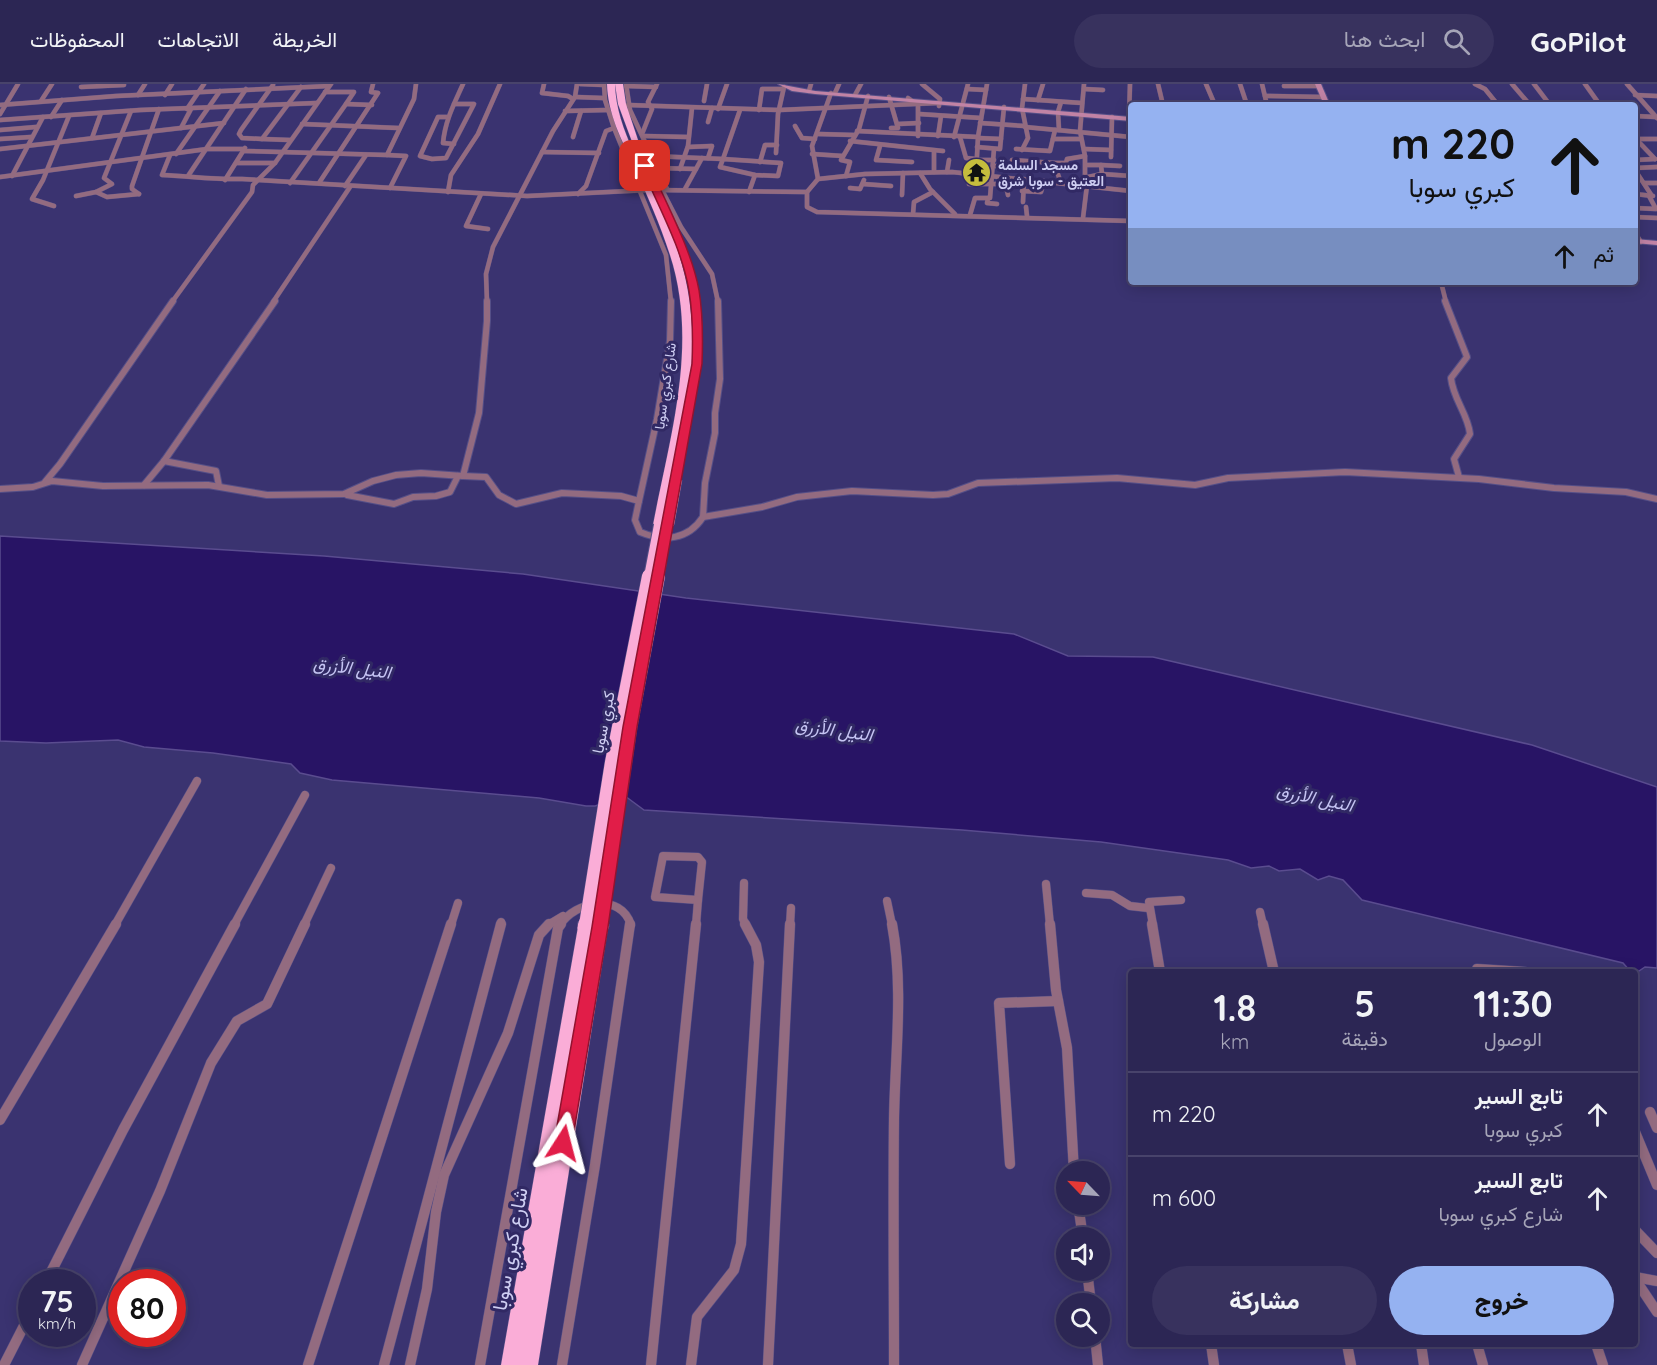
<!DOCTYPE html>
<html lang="ar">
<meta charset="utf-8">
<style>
:root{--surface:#2c2654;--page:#38325e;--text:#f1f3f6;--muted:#a6a5b8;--line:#48436b;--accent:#95b2f1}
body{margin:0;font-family:Quicksand,Vazirmatn,sans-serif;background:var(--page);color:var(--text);direction:rtl;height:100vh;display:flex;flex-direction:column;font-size:22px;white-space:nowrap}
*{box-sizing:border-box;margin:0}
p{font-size:20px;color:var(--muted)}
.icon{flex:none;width:33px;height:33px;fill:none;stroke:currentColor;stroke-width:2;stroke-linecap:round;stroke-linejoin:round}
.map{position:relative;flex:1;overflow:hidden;direction:ltr}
.sheet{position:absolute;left:1128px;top:885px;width:510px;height:378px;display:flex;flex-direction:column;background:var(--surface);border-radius:6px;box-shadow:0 3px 15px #0003,0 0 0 2px var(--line);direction:rtl}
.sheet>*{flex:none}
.top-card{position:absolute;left:1128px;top:18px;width:510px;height:183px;border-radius:6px;box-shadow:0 3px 15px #0003,0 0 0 2px var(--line);direction:rtl;background:#95b2f1;color:#111;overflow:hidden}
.needle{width:39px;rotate:295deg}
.controls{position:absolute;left:1056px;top:1077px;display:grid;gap:12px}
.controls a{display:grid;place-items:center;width:54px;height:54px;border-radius:50%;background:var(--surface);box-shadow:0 3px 15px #0003,0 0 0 2px var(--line);font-size:30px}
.speed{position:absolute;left:18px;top:1185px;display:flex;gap:12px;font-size:30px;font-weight:700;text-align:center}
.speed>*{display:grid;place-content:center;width:78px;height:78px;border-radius:50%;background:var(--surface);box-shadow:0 3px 15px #0003,0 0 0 2px var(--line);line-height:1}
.speed small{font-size:15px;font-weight:400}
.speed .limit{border:9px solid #d22;background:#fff;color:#111}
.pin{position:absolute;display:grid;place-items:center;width:51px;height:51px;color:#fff;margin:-26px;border-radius:12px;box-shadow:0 3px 9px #0006}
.me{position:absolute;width:66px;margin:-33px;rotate:9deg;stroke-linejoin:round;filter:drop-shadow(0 0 4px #0008)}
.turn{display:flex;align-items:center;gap:21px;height:126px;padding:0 24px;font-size:27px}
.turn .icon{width:78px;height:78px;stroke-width:2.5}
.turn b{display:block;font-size:42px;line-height:51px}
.then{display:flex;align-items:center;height:57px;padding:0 24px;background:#0003;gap:12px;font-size:22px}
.eta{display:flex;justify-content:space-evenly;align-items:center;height:102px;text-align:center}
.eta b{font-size:36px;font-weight:800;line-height:42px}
.action{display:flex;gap:12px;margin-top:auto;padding:12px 24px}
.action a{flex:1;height:69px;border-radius:36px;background:var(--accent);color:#111;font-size:24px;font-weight:800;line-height:69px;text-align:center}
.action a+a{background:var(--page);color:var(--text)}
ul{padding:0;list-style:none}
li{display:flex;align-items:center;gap:18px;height:84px;padding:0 24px;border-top:2px solid var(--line)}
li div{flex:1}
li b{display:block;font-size:22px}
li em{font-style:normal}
header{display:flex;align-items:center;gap:36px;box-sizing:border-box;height:84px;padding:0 30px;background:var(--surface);border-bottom:2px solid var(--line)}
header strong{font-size:28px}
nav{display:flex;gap:33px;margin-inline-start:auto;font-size:21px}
.search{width:420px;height:54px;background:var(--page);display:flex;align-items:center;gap:15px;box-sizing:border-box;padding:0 21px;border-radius:33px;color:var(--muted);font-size:22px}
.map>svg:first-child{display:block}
</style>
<header>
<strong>GoPilot</strong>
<div class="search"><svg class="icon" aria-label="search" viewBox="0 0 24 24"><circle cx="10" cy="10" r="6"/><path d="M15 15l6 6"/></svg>ابحث هنا</div>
<nav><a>الخريطة</a><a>الاتجاهات</a><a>المحفوظات</a></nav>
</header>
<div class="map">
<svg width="1657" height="1281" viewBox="0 0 1657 1281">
<rect width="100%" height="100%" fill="#3a3370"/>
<path fill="#281465" stroke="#5a4c8f" stroke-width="1.5" d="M0 452 324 472 446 483 523 490 686 514 1014 550 1068 572 1153 573 1532 661 1657 703V884L1645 883 1639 887H1630L1623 879 1362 816 1343 796 1329 792 1318 796 1300 785 1279 787 1269 782 1251 784 1228 776 1101 758 962 746 644 726 625 712 595 722H586L539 714 332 696 300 689 291 680 213 669 144 663 118 656 46 659 0 657Z"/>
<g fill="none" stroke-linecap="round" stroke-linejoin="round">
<defs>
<g id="street-far3">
<path d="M544 0 542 9 568 12 573 15"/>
<path d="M580 0 604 1"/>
<path d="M604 0 605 16 614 44 666 171 671 218"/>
<path d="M626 0 630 26 667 105"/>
<path d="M922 0 940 15 939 22"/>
<path d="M1084 0 1080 47 1085 72V92"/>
<path d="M1158 0 1163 21"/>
<path d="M1206 0 1215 21"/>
<path d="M1240 0 1247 21"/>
<path d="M1262 0 1267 21"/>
<path d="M1475 0 1485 5 1498 21"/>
<path d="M1512 0 1530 21"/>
<path d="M1534 0 1550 21"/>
<path d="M1585 0 1600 21"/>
<path d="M1627 0 1657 34"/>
<path d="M273 1 241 46 239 50 242 54 262 55 301 3"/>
<path d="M626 2 656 3"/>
<path d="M1284 2H1319"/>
<path d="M81 3 124 1"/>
<path d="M967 5 986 6"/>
<path d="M1084 5 1103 6"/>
<path d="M809 7 811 0"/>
<path d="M325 8H354L346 20 372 21"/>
<path d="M835 9 839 0"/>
<path d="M138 11 145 0"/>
<path d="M165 11 172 0"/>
<path d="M855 11 861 0"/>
<path d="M1635 11 1657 12"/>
<path d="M1265 12 1324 13"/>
<path d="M575 13 603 14"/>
<path d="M889 13 898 44H891"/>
<path d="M908 14 918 21V52"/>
<path d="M1023 15 1082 19"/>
<path d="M1038 16 1043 0"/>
<path d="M41 17 52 0"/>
<path d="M704 17 707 0"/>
<path d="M0 21 116 12 329 2"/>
<path d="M628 21 779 26 938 19"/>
<path d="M187 25 204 0"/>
<path d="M718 25 727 0"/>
<path d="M759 26 762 5H783"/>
<path d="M565 27 608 26"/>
<path d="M0 30 18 0"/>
<path d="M919 30 981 34"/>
<path d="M1635 32 1656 33"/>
<path d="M51 33 62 16"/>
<path d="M447 33H438L420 72 432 75 446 74 474 20H454"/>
<path d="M1129 35 1130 0"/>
<path d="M0 36 140 26 317 19"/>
<path d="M708 38 712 24"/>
<path d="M980 39 1025 42"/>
<path d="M302 40 398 44"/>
<path d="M898 40 919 39"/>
<path d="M795 42 802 54 815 55"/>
<path d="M1025 43 1131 53"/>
<path d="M181 44 191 25"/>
<path d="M0 46 36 43"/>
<path d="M1059 46 1058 28 1061 18"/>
<path d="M857 47 978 53"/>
<path d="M642 50 652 25 648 18 657 0"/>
<path d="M818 50 854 51"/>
<path d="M643 52 688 53"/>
<path d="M938 52 941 32"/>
<path d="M573 53 581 27"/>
<path d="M954 53 968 0"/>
<path d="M960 53 966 74 976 75"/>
<path d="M92 54 101 29"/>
<path d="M978 54 1001 55"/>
<path d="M0 55 31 53"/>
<path d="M262 55 290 56"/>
<path d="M1053 55H1081"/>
<path d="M1635 55H1657"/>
<path d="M1636 55 1655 75"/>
<path d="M850 57 943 67"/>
<path d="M454 60 443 59C445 37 454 20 463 0"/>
<path d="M880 62 876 76 912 78"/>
<path d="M688 63 712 62 708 74"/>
<path d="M977 63 1000 65 1004 23"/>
<path d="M0 65 224 39"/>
<path d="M1016 65 1050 67 1055 46"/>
<path d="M1084 65 1111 66"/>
<path d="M1022 66 1028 54 1022 24 1025 0"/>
<path d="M243 67 387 71"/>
<path d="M934 67V88"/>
<path d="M542 68 599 69"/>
<path d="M776 69 778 30 784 3"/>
<path d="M176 70 220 7"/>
<path d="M812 70 843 72"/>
<path d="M170 71 162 91C189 92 215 96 242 95L527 112 649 106"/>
<path d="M652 72 723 75"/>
<path d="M1111 73 1112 33"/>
<path d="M723 75 781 79 778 92 755 91 720 83Z"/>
<path d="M723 75 740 26"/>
<path d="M976 76H994"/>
<path d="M1012 76 1054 79 1061 99"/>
<path d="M1635 76 1655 75"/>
<path d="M760 78 765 61H777"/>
<path d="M236 79H275"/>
<path d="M1054 79H1066L1067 75 1085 72"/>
<path d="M1101 81 1120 82"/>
<path d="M994 82H1011"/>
<path d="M657 84 696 85"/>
<path d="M1635 84 1657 83"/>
<path d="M680 85 688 62 692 24"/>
<path d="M1635 86 1652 112"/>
<path d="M947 88 949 76"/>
<path d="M920 89 930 105 955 130"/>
<path d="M976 90 978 53 987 0"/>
<path d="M1102 90 1131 92"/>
<path d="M12 92 43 33"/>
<path d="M188 92 246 5"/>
<path d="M846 92 850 78 841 76 859 45 868 12"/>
<path d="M0 93 207 65H244"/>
<path d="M818 95 865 90 952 88 1131 107"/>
<path d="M225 96 245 64"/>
<path d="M290 99 346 20"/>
<path d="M319 99 378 9 371 8 373 0"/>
<path d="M1644 99H1657"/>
<path d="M863 100 891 102"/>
<path d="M969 100H1002V105L1007 106 1008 111"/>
<path d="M345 102 366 71"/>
<path d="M390 104 406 72 387 71 414 15 416 0"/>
<path d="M850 104 860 105 864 96"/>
<path d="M685 105 702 74"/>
<path d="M656 106 807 108V123L817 128 1131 137"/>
<path d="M662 106 681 143 712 190 718 218"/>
<path d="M1022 107 1041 108 1044 97"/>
<path d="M96 108 107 113 139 110"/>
<path d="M448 108 451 91 478 50 500 0"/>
<path d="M749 108 755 91"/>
<path d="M807 108 818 95 812 62 831 9"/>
<path d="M139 110 132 105V102L159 25"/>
<path d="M481 110 466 142 488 145"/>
<path d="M578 110 586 102 606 47 614 44"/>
<path d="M1635 110 1653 112"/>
<path d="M902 111 903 89"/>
<path d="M76 112 96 108 112 100 104 94 131 27"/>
<path d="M988 114 987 119 997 120"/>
<path d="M1023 118 1024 95"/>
<path d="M54 122 32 115 43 96 69 32"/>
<path d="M1026 123 1027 132"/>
<path d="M1635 124 1656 125 1649 112"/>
<path d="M913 130 914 118 933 108"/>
<path d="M970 131 975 114H990L994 65"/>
<path d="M1635 133 1657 134"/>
<path d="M1083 134 1088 93 1102 90 1101 81H1086"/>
<path d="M1635 149 1641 158"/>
<path d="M1441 198 1446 218"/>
<path d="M172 218 252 108 253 101 275 79 331 0"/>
<path d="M273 218 350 103"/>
<path d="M487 218 486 190 493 163 553 47 575 13 577 0"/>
</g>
<g id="street-far2">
<path d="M1445 217 1467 273 1451 294C1453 315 1468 330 1470 350L1454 375 1459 393"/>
<path d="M164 377 216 387 219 402"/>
<path d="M463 392 486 393 499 411 516 420 562 409 621 412 639 417 635 436 640 448C664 458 688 456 703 433L762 423 797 413 852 407 933 411 948 410 978 399 1117 394 1195 401 1228 394 1345 388 1479 395 1554 404 1626 408 1657 415"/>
<path d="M45 398 60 380 173 217"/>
<path d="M144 401 164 377 275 217"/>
<path d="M0 405 33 403 52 397 103 402 208 401 267 411 344 410 373 397 396 391 421 389 463 392 479 329 487 237V217"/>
<path d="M347 411 394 420 413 413 436 412 450 408 458 392"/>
<path d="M639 417 657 335 670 257 671 217"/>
<path d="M703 433 705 399 715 349V329L720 295 718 217"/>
</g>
<g id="street-far1">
<path d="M663 772 698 773 702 778 698 816 655 813Z"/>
<path d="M744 799 743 835 746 841"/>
<path d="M1046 800 1050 841"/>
<path d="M1086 809 1112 811 1130 822 1148 824"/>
<path d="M887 817 892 841"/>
<path d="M1260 828 1263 841"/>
<path d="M115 841 197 697"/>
<path d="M234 841 305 711"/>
<path d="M304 841 331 784"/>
<path d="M451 841 458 819"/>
<path d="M500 841 501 838"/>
<path d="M548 841 563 832"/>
<path d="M560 841C575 817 621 808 631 841"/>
<path d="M696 841 698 816"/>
<path d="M790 841 791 824"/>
<path d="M1153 841 1149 818 1181 816"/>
</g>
<g id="street">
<path d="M892 840C904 904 895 971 894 1035 893 1117 894 1199 894 1281"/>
<path d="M1050 840 1056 906 1067 964 1074 1088"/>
<path d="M1152 840 1160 888"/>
<path d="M1263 840 1274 888"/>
<path d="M1476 888 1477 885 1525 888"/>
<path d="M1650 1028 1657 1044"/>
<path d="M0 1036 116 840"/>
<path d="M1635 1048 1657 1101"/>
<path d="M1010 1080 999 919 1058 917"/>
<path d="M1078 1120 1083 1154"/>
<path d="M1635 1146 1657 1169"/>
<path d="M1087 1186 1091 1220"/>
<path d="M1635 1193 1657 1197"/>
<path d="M1635 1195 1657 1228"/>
<path d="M46 1198 123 1046 235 840"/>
<path d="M1095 1252 1098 1281"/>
<path d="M1211 1260 1214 1281"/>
<path d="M1347 1260 1351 1281"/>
<path d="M1421 1260 1424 1281"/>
<path d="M1477 1260 1483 1281"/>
<path d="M1596 1260 1603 1281"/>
<path d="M4 1281 32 1226"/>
<path d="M82 1281 160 1107 211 979 237 937 267 920 305 840"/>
<path d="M308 1281 451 840"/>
<path d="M384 1281 501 840"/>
<path d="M410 1281 427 1205 436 1128 444 1091 508 949 539 851 549 840"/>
<path d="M480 1281 558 844 561 840"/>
<path d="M562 1281 595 1081 630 840"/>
<path d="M651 1281 696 840"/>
<path d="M691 1281 697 1233 734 1186 741 1160 759 878 756 861 745 840"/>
<path d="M768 1281 790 840"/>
</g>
<g id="secondary">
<path d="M778 0 815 7 1131 33V37L815 10 792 7Z"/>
<path d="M1315 0H1321L1330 21H1324Z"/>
<path d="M1635 155 1657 157V161L1635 159Z"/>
</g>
<g id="highway">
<path d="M607 0H615C616 47 647 90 665 132 706 229 694 294 674 393L682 396 674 441C670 446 657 446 653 441 670 352 699 260 670 171 660 140 647 111 634 82 621 55 608 30 607 0Z"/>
<path d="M615 0H623L626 20 641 65 634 63 618 20Z"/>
<path d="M586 837 593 842 600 837 605 839 608 843 538 1281H501L578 843 581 839Z"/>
</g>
</defs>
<use href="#street-far3" stroke="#554f87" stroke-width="5"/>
<use href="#street-far2" stroke="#554f87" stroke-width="8"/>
<use href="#street-far1" stroke="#554f87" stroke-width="9"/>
<use href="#street" stroke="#554f87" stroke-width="11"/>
<use href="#secondary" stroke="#554f87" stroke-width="2"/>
<use href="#highway" stroke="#554f87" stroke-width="1"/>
<use href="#street-far3" stroke="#936b80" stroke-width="4.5"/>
<use href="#street-far2" stroke="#936b80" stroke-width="6"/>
<use href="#street-far1" stroke="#936b80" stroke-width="8"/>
<use href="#street" stroke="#936b80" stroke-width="10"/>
<use href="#secondary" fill="#c183a5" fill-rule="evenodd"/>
<use href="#highway" fill="#faadd7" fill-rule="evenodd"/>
<defs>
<g id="highway-bridge-far2">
<path d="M649 493 659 441"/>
<path d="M658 493 661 478"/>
</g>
<g id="highway-bridge-far1">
<path d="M586 841 612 678 649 492"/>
<path d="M600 841 630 643 658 492"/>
</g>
<g id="highway-bridge">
<path d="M586 843 587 840"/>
<path d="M600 843V840"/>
</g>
</defs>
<use href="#highway-bridge-far2" stroke="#554f87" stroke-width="12" stroke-linecap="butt"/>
<use href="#highway-bridge-far1" stroke="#554f87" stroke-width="15" stroke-linecap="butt"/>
<use href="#highway-bridge" stroke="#554f87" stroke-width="19" stroke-linecap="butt"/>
<use href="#highway-bridge-far2" stroke="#faadd7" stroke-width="10"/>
<use href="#highway-bridge-far1" stroke="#faadd7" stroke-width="14"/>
<use href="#highway-bridge" stroke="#faadd7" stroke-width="17"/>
</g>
<path fill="#e11d48" stroke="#92132f" stroke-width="1.5" d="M645 80 650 82C667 122 691 164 699 206 703 231 703 255 702 280L637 643 608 843 572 1059 569 1065 563 1067 557 1065 554 1059 592 843 623 643 692 280C693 255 693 231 689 207 682 164 658 122 641 82Z"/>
<defs>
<symbol id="temple-disc" viewBox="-11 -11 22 22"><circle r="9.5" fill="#c5bc3d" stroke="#312964"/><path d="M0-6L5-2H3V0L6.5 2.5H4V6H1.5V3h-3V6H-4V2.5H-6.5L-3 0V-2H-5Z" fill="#111"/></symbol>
</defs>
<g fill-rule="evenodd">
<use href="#temple-disc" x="960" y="72" width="33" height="33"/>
</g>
<g text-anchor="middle" stroke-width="6" stroke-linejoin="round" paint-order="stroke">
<g font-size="14" font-weight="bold" fill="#cecef2" stroke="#312964" text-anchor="start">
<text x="998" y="86">مسجد السلمة<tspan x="998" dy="16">العتيق - سوبا شرق</tspan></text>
</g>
<g font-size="14" fill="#cecef2" stroke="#312964">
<text transform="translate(665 302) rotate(-82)" y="5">شارع كبري سوبا</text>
</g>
<g font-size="16" fill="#cecef2" stroke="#312964">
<text transform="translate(603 638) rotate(-79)" y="6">كبري سوبا</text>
</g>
<g font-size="18" font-style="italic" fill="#c5c4f3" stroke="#312964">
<text transform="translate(352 584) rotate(7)" y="6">النيل الأزرق</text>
<text transform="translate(834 646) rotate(8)" y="6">النيل الأزرق</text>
<text transform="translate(1315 714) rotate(12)" y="6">النيل الأزرق</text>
</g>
<g font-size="20" fill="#cecef2" stroke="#312964">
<text transform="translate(510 1165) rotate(-80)" y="7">شارع كبري سوبا</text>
</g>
</g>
</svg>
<div class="controls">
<a><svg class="needle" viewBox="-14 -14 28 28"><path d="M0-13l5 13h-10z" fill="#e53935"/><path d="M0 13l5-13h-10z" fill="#a6a5b8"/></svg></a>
<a><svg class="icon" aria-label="sound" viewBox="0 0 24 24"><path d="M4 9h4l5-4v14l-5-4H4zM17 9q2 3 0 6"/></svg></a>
<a><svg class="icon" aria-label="search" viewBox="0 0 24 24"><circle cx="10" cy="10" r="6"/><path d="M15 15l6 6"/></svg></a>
</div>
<div class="speed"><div>75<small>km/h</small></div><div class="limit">80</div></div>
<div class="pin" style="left:645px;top:82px;background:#d93025"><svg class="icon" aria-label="arrive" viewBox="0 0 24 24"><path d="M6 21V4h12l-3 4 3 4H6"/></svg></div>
<svg class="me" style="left:563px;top:1059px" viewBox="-20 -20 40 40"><path d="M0-17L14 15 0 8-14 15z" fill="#e11d48" stroke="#fff" stroke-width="4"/></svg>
<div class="top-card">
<div class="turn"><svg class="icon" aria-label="ahead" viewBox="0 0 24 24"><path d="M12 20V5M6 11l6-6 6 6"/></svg><div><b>220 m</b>كبري سوبا</div></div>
<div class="then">ثم<svg class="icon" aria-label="ahead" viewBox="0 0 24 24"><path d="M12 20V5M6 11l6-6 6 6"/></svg></div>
</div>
<section class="sheet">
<div class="eta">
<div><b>11:30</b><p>الوصول</p></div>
<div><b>5</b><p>دقيقة</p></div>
<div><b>1.8</b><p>km</p></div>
</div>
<ul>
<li><svg class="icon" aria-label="ahead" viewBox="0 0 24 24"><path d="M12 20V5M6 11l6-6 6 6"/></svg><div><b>تابع السير</b><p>كبري سوبا</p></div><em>220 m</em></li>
<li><svg class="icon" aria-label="ahead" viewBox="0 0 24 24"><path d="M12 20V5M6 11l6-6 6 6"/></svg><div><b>تابع السير</b><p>شارع كبري سوبا</p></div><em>600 m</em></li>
</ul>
<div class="action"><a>خروج</a><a>مشاركة</a></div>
</section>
</div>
